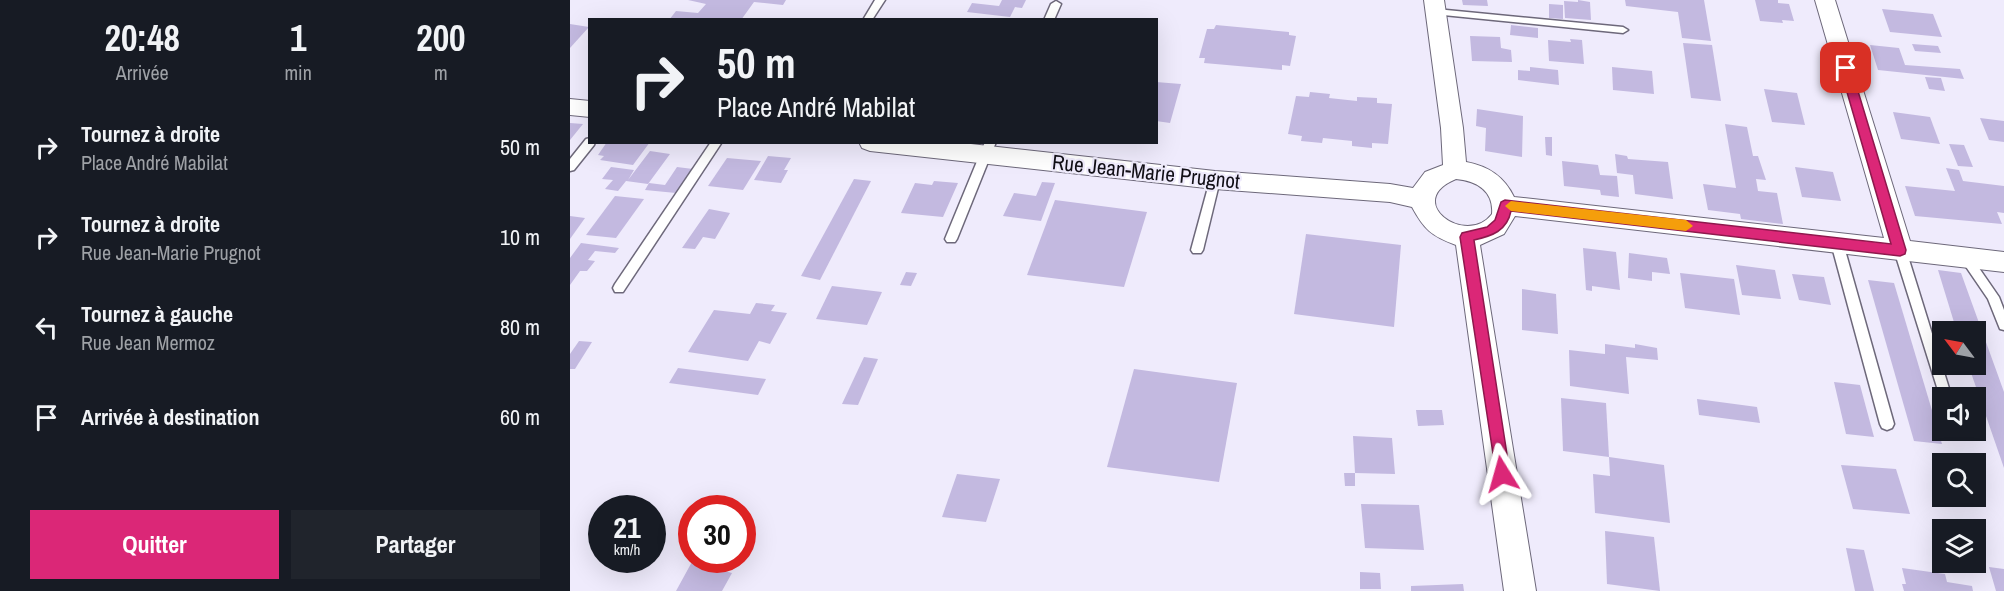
<!DOCTYPE html>
<html lang="fr">
<meta charset="utf-8">
<style>
:root{--surface:#171b24;--page:#20242c;--text:#f1f3f6;--muted:#9ea1a6;--accent:#db2777}
body{margin:0;font-family:"Archivo Narrow",sans-serif;background:var(--page);color:var(--text);height:100vh;display:flex;flex-direction:column;font-size:22px;white-space:nowrap}
*{box-sizing:border-box;margin:0}
p{font-size:20px;color:var(--muted)}
.icon{flex:none;width:33px;height:33px;fill:none;stroke:currentColor;stroke-width:2;stroke-linecap:round;stroke-linejoin:round}
.map{position:relative;flex:1;overflow:hidden}
.details{display:flex;flex-direction:column;background:var(--surface);width:570px}
.details>*{flex:none}
.guide{position:absolute;left:18px;top:18px;width:570px;height:126px;border-radius:0px;box-shadow:0 6px 24px #0002;background:#171b24;color:var(--text);overflow:hidden}
.needle{width:39px;rotate:302deg}
.fabs{position:absolute;left:1362px;top:321px;display:grid;gap:12px}
.fabs a{display:grid;place-items:center;width:54px;height:54px;border-radius:0px;background:var(--surface);box-shadow:0 6px 24px #0002;font-size:30px}
.speed{position:absolute;left:18px;top:495px;display:flex;gap:12px;font-size:30px;font-weight:700;text-align:center}
.speed>*{display:grid;place-content:center;width:78px;height:78px;border-radius:50%;background:var(--surface);box-shadow:0 6px 24px #0002;line-height:1}
.speed small{font-size:15px;font-weight:400}
.speed .limit{border:9px solid #d22;background:#fff;color:#111}
.pin{position:absolute;display:grid;place-items:center;width:51px;height:51px;color:#fff;margin:-26px;border-radius:12px;box-shadow:0 3px 9px #0006}
.me{position:absolute;width:66px;margin:-33px;rotate:352deg;stroke-linejoin:round;filter:drop-shadow(0 0 4px #0008)}
.turn{display:flex;align-items:center;gap:21px;height:126px;padding:0 30px;font-size:27px}
.turn .icon{width:78px;height:78px;stroke-width:2.5}
.turn b{display:block;font-size:42px;line-height:51px}
.eta{display:flex;justify-content:space-evenly;align-items:center;height:102px;text-align:center}
.eta b{font-size:36px;font-weight:700;line-height:42px}
.button{display:flex;gap:12px;margin-top:auto;padding:12px 30px}
.button a{flex:1;height:69px;border-radius:0px;background:var(--accent);color:#fff;font-size:24px;font-weight:700;line-height:69px;text-align:center}
.button a+a{background:var(--page);color:var(--text)}
ul{padding:0;list-style:none}
li{display:flex;align-items:center;gap:18px;height:90px;padding:0 30px}
li div{flex:1}
li b{display:block;font-size:22px}
li em{font-style:normal}
main{display:flex;flex:1;min-height:0}
.map>svg:first-child{display:block}
</style>
<main>
<section class="details">
<div class="eta">
<div><b>20:48</b><p>Arrivée</p></div>
<div><b>1</b><p>min</p></div>
<div><b>200</b><p>m</p></div>
</div>
<ul>
<li><svg class="icon" aria-label="right" viewBox="0 0 24 24"><path d="M7 20v-9h11M14 6l5 5-5 5"/></svg><div><b>Tournez à droite</b><p>Place André Mabilat</p></div><em>50 m</em></li>
<li><svg class="icon" aria-label="right" viewBox="0 0 24 24"><path d="M7 20v-9h11M14 6l5 5-5 5"/></svg><div><b>Tournez à droite</b><p>Rue Jean-Marie Prugnot</p></div><em>10 m</em></li>
<li><svg class="icon" aria-label="left" viewBox="0 0 24 24"><path d="M17 20v-9H6M10 6l-5 5 5 5"/></svg><div><b>Tournez à gauche</b><p>Rue Jean Mermoz</p></div><em>80 m</em></li>
<li><svg class="icon" aria-label="arrive" viewBox="0 0 24 24"><path d="M6 21V4h12l-3 4 3 4H6"/></svg><div><b>Arrivée à destination</b></div><em>60 m</em></li>
</ul>
<div class="button"><a>Quitter</a><a>Partager</a></div>
</section>
<div class="map">
<svg width="1434" height="591" viewBox="0 0 1434 591">
<rect width="100%" height="100%" fill="#efebfc"/>
<g fill="#c3b9e0">
<path d="M118 0H216L213 5 184 2 171 20H99L106 11 128 13 136 4Z"/>
<path d="M432 0H456L452 8 445 7 440 17 397 12 402 3 429 6Z"/>
<path d="M892 0H917L918 6 893 5Z"/>
<path d="M1008 0 1020 2 1021 20 995 18 994 1 1008 2Z"/>
<path d="M1055 0H1134L1141 41 1112 38 1108 12 1056 6Z"/>
<path d="M1185 0H1208V3L1219 4 1224 21 1212 20 1213 23 1190 21Z"/>
<path d="M979 4 993 5V19L979 18Z"/>
<path d="M1312 9 1363 14 1372 37 1320 32Z"/>
<path d="M0 24 19 27 0 48Z"/>
<path d="M646 25 719 32V35L726 36 720 66 712 65V70L634 63 635 58H629L637 29H644Z"/>
<path d="M941 25 968 28V38L940 35Z"/>
<path d="M900 36 930 37 931 48 941 50 942 62 902 61Z"/>
<path d="M1000 39 1012 40 1014 64 979 61 978 40 1001 42Z"/>
<path d="M1113 43 1142 45 1151 101 1121 98Z"/>
<path d="M1342 44 1368 46 1371 53 1345 51Z"/>
<path d="M1300 45 1329 48 1335 65 1390 69 1394 79 1308 70Z"/>
<path d="M960 67 988 70 989 85 948 80V70L960 71Z"/>
<path d="M1042 67 1082 71 1084 94 1043 90Z"/>
<path d="M1355 77 1371 78 1375 91 1359 89Z"/>
<path d="M586 82 611 84 600 123 586 121Z"/>
<path d="M1194 89 1227 93 1235 125 1202 122Z"/>
<path d="M740 92 760 94 759 98 787 101V97L807 98V103L822 104 818 144 802 143V148L782 146V141L753 138 752 143 731 141 732 136 718 134 726 96 739 97Z"/>
<path d="M907 109 953 116 952 157 915 151 916 128 906 126Z"/>
<path d="M1323 112 1360 117 1370 144 1331 139Z"/>
<path d="M1410 118 1434 121V142L1419 140Z"/>
<path d="M0 123 13 124 0 140Z"/>
<path d="M1155 124 1177 127 1183 156H1188L1196 180 1186 179 1188 191 1207 193 1213 224 1171 219 1170 214 1138 210 1133 184 1166 188Z"/>
<path d="M975 137H982V156L976 155Z"/>
<path d="M37 142H80L63 165 30 160 34 156 28 155Z"/>
<path d="M1379 144 1394 145 1403 167 1388 166Z"/>
<path d="M80 151 100 154 78 184 56 181 48 191 35 189 43 180 32 179 41 167 64 170 58 180Z"/>
<path d="M1045 154 1057 156 1058 159 1098 162 1103 199 1065 194 1063 175 1047 173Z"/>
<path d="M198 156 221 158 214 170H218L211 183 184 180Z"/>
<path d="M157 158 191 161 173 190 138 186Z"/>
<path d="M992 161 1028 165 1030 175 1047 176 1049 197 1031 195 1030 190 994 186Z"/>
<path d="M107 167 123 169 106 193 75 190 79 183 95 185Z"/>
<path d="M1225 167 1263 172 1271 201 1232 197Z"/>
<path d="M1376 168 1389 170 1393 181 1434 186V213L1427 212 1432 224 1345 216 1335 186 1385 191Z"/>
<path d="M284 179 301 181 250 280 231 276Z"/>
<path d="M364 181 388 183 373 217 331 213 345 183 362 185Z"/>
<path d="M472 182 485 183 471 221 433 216 444 193 466 196Z"/>
<path d="M45 196 74 199 46 238 16 235Z"/>
<path d="M485 200 577 212 554 287 457 275Z"/>
<path d="M139 209 160 213 145 239 133 237 125 249 112 248Z"/>
<path d="M0 216 15 218 0 239Z"/>
<path d="M736 234 831 245 824 327 724 314Z"/>
<path d="M11 243 49 248 45 253 25 251 18 260 25 261 17 271H10L0 285V258Z"/>
<path d="M1013 248 1046 252 1050 290 1022 286V291L1016 290Z"/>
<path d="M1059 253 1097 258 1100 274 1082 272V281L1058 278Z"/>
<path d="M1166 265 1205 270 1211 299 1172 295Z"/>
<path d="M1368 270 1391 273 1434 392V468L1398 364H1406V332H1387Z"/>
<path d="M336 272 347 273 341 286 330 285Z"/>
<path d="M1110 273 1164 279 1170 315 1115 308Z"/>
<path d="M1222 274 1254 277 1261 305 1229 300Z"/>
<path d="M1298 280 1324 283 1372 444 1344 441Z"/>
<path d="M262 286 312 292 297 325 246 319Z"/>
<path d="M952 289 986 294 988 334 952 330Z"/>
<path d="M186 303 205 305 201 311 217 313 200 344 189 341 178 361 118 352 144 310 180 314Z"/>
<path d="M9 341 22 342 5 369H0V354Z"/>
<path d="M1035 344 1065 348V344L1087 348 1088 360 1056 357 1059 394 1000 386 999 350 1035 354Z"/>
<path d="M294 357 308 359 288 405 272 404Z"/>
<path d="M108 368 196 379 188 395 99 383Z"/>
<path d="M564 369 667 383 649 482 537 467Z"/>
<path d="M1264 382 1290 385 1304 437 1276 434Z"/>
<path d="M991 398 1036 403 1039 457 993 451Z"/>
<path d="M1127 399 1187 407 1190 423 1129 415Z"/>
<path d="M846 410H872L874 425 848 426Z"/>
<path d="M783 436 822 438 825 474 785 473V486H775L774 473H785Z"/>
<path d="M1039 457 1094 465 1100 523 1025 513 1023 474 1040 476Z"/>
<path d="M1271 465 1326 469 1340 514 1283 509Z"/>
<path d="M387 474 430 479 416 522 372 517Z"/>
<path d="M791 504 849 505 854 550 795 548Z"/>
<path d="M1035 531 1084 537 1090 591 1037 584Z"/>
<path d="M1276 548 1294 550 1304 591H1285Z"/>
<path d="M123 560H161L155 571 162 573 152 591H106Z"/>
<path d="M1419 567 1434 569V591H1426Z"/>
<path d="M1332 568 1375 574 1377 582 1402 586 1403 591H1334L1332 584H1336Z"/>
<path d="M790 572 810 573 811 589H790Z"/>
<path d="M893 584 894 591H841V586Z"/>
</g>
<g fill="none" stroke-linecap="round" stroke-linejoin="round">
<defs>
<g id="service">
<path d="M305 0H315L302 20H293Z"/>
<path d="M486 1 491 4 484 20H474L481 4Z"/>
<path d="M866 9 1053 27 1058 30 1053 33 863 14 861 12Z"/>
<path d="M20 138V142H25L24 145 4 170 0 171V159L16 139Z"/>
<path d="M141 142H152L53 292H45L43 288 45 284Z"/>
<path d="M415 142H426L387 239 385 242H377L375 239Z"/>
<path d="M645 176 650 180 633 250 631 253H623L621 250 640 180Z"/>
<path d="M1267 238 1271 240 1273 243 1324 424 1322 428 1317 430 1312 428 1310 424 1261 243 1263 240Z"/>
<path d="M1330 245 1334 247 1336 250 1382 398H1372V403L1324 250 1326 247Z"/>
<path d="M1396 253 1400 255 1429 297 1434 310V330L1430 329 1418 299 1390 258 1392 255Z"/>
</g>
<g id="minor">
<path d="M854 0H874L893 128 896 162C918 166 934 176 944 197L1314 238 1245 0H1265L1340 241 1434 252V272L945 216 934 234 910 245 966 591H934L886 245C861 236 854 229 842 207L820 202 645 189 300 151 292 148 289 142H383L645 171 820 184 843 188 855 172 873 165 871 128ZM886 179C907 181 924 191 922 214 896 248 832 201 886 179Z"/>
<path d="M0 99 20 101V117L0 115Z"/>
</g>
</defs>
<use href="#service" stroke="#6d687a" stroke-width="3"/>
<use href="#minor" stroke="#6d687a" stroke-width="2"/>
<use href="#service" fill="#fff" fill-rule="evenodd"/>
<use href="#minor" fill="#fff" fill-rule="evenodd"/>
</g>
<path fill="#db2777" stroke="#8e194d" stroke-width="1.5" d="M1276 64 1281 68 1336 250 1335 254 1330 256 941 211C937 231 922 236 904 240L940 474 938 480 932 482 927 480 890 237 892 233 917 227 925 220 931 202 935 200 1321 244 1270 68Z"/>
<path fill="#f59e0b" d="M941 201 1116 220 1123 226 1116 231 941 211 935 206Z"/>
<g text-anchor="middle" stroke-width="4.5" stroke-linejoin="round" paint-order="stroke">
<g font-size="21" fill="#110f16" stroke="#efebfc">
<text transform="translate(576 172) rotate(6)" y="7">Rue Jean-Marie Prugnot</text>
</g>
</g>
</svg>
<div class="fabs">
<a><svg class="needle" viewBox="-14 -14 28 28"><path d="M0-13l5 13h-10z" fill="#e53935"/><path d="M0 13l5-13h-10z" fill="#9ea1a6"/></svg></a>
<a><svg class="icon" aria-label="sound" viewBox="0 0 24 24"><path d="M4 9h4l5-4v14l-5-4H4zM17 9q2 3 0 6"/></svg></a>
<a><svg class="icon" aria-label="search" viewBox="0 0 24 24"><circle cx="10" cy="10" r="6"/><path d="M15 15l6 6"/></svg></a>
<a><svg class="icon" aria-label="layers" viewBox="0 0 24 24"><path d="M12 4l9 5-9 5-9-5zM3 14l9 5 9-5"/></svg></a>
</div>
<div class="speed"><div>21<small>km/h</small></div><div class="limit">30</div></div>
<div class="pin" style="left:1276px;top:68px;background:#d93025"><svg class="icon" aria-label="arrive" viewBox="0 0 24 24"><path d="M6 21V4h12l-3 4 3 4H6"/></svg></div>
<svg class="me" style="left:932px;top:474px" viewBox="-20 -20 40 40"><path d="M0-17L14 15 0 8-14 15z" fill="#db2777" stroke="#fff" stroke-width="4"/></svg>
<div class="guide">
<div class="turn"><svg class="icon" aria-label="right" viewBox="0 0 24 24"><path d="M7 20v-9h11M14 6l5 5-5 5"/></svg><div><b>50 m</b>Place André Mabilat</div></div>
</div>
</div>
</main>
